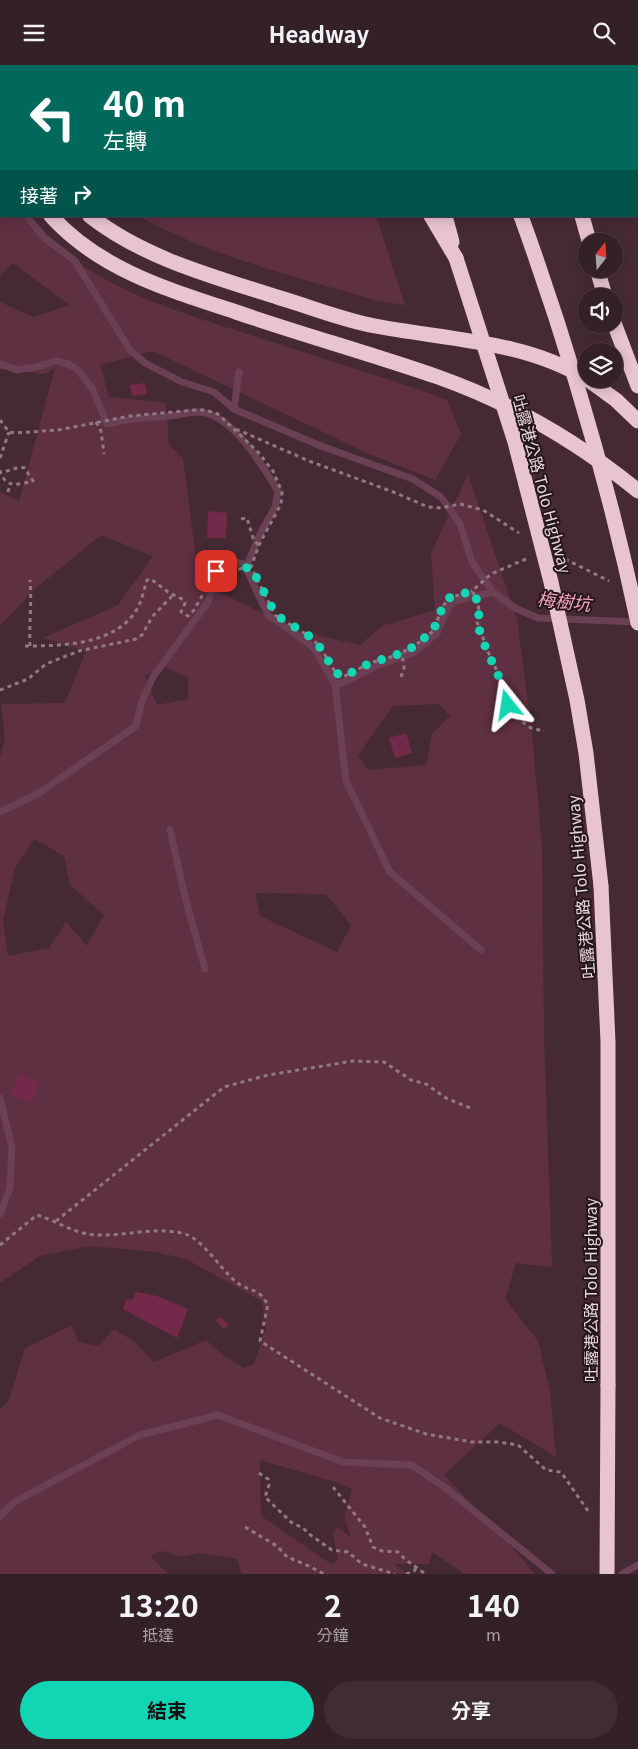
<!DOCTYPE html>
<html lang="zh-TW">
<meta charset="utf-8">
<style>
:root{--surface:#342027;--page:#3f2d33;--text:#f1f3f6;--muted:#a9a3a7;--line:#4e3e44;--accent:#12d5b4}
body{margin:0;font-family:Georgia,"Noto Sans TC",serif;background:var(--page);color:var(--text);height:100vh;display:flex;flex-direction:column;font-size:19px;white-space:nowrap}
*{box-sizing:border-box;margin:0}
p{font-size:16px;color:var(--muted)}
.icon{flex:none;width:28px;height:28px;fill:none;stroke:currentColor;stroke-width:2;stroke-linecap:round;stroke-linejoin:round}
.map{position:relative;height:1509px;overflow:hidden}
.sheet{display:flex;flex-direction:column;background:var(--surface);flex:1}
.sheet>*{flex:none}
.top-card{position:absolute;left:0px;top:0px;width:639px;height:152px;box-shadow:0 2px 12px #0003,0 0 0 1px var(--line);background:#00695c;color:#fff;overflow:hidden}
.needle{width:32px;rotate:17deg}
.buttons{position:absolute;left:578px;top:168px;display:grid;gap:10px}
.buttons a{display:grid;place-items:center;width:45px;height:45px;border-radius:50%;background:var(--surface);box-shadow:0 2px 12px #0003,0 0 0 1px var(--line);font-size:25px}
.pin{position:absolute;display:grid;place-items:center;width:42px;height:42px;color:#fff;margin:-21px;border-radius:10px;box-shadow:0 2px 8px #0006}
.me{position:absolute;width:55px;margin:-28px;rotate:345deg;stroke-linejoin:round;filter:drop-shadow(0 0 4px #0008)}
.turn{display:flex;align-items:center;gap:18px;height:105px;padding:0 20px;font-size:22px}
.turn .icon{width:65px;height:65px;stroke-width:2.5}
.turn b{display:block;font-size:35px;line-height:42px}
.then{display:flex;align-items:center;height:48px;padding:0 20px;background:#0003;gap:10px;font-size:19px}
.eta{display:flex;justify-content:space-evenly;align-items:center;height:85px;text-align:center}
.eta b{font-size:30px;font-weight:700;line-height:35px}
.action{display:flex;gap:10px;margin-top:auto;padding:10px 20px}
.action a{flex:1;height:58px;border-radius:30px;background:var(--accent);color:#111;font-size:20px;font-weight:700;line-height:58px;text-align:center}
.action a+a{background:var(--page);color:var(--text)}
header{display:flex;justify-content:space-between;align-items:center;height:65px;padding:0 20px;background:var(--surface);font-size:22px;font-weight:700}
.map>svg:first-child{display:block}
</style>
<header><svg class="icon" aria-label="menu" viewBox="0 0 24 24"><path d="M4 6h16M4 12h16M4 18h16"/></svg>Headway<svg class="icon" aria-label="search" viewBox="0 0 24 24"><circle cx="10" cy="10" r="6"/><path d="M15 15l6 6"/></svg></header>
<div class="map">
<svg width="638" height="1509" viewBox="0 0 638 1509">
<rect width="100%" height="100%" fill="#452a34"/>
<g fill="#5f3042" fill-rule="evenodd">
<path d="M60 0H325L326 1H60Z"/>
<path d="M0 101 1 151H28C84 221 169 243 250 270 311 290 373 309 435 330L447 335 461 369 435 415 365 387 153 286 100 300 109 332 166 338 169 380 183 393 199 517 299 566 360 580 382 561 435 545 431 488 468 409 517 554 532 669 542 781 544 969 552 1202 516 1198 505 1234 538 1276 550 1326 556 1392 500 1358 444 1410 511 1481 535 1509H465L432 1487 429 1499H394L407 1509H242L237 1494 199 1488 180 1492 163 1486 150 1491 168 1509H0V1345L9 1335 25 1283 72 1260 78 1277 98 1281 114 1264 135 1277 154 1297 206 1275 224 1291 244 1303 254 1299 266 1262 262 1236 186 1194 155 1187 91 1181 40 1191 0 1218V692L5 674 1 639 65 638 86 586 43 573 118 540 153 491 101 470 36 523 0 561V427L19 436 55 303 45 309 0 304V237L34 252 70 240 13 198 0 211ZM164 602 188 612V634L157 640 145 611ZM439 639 450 651 432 669 426 700 368 705 358 690 393 641ZM34 774 64 791 70 820 104 850 87 881 66 857 49 883 8 891 3 855 15 803ZM255 828 326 829 351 860 337 887 260 851ZM260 1395 335 1417 352 1424 344 1452 351 1472 337 1462 333 1468 338 1495 331 1499 261 1451Z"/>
<path d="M138 151H376L405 240 378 236C297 212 212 192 138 151Z"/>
</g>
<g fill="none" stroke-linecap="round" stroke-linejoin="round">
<g stroke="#6b4054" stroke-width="7">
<path d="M0 104 1 107"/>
<path d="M26 151 45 173 75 196 130 285 145 298 182 317 214 327 234 344 321 381 413 414 441 432 460 459 472 497 493 527"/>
<path d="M0 299 17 305 36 302 56 296 68 299 78 305 92 323 107 359C128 354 149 352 171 351 180 350 189 347 198 347 232 348 262 400 278 426L275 442 260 469 246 503 268 550 307 577 314 584 335 619 345 617 376 601 415 587 437 568 448 543 454 536 493 527 515 543 538 553 638 557"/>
<path d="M234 344 239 307"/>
<path d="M335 619 346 716 390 807 481 885"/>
<path d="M0 747 39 728 136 661 142 636 153 612 208 537 213 523 237 497 244 499 246 503"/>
<path d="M170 764 185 832 205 904"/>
<path d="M0 1033 12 1082 10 1123 0 1149"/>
<path d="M0 1451 16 1436 140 1370 218 1350 343 1397 412 1400 447 1424 552 1509"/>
<path d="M622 1509 638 1500"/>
</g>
</g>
<g fill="#732a4a">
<path d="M145 318 147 329 132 331 130 320Z"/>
<path d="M208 446 227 448 226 473H207Z"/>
<path d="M406 668 412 688 395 693 389 673Z"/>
<path d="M20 1008 40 1019 31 1038 10 1029Z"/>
<path d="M136 1227 157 1231 188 1244 177 1273 123 1244 126 1234 132 1235Z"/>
<path d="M221 1252 229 1260 223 1264 216 1255Z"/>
</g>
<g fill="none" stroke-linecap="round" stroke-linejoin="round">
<g stroke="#907981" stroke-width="3" stroke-dasharray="4 4" stroke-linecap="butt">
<path d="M0 355 9 367 15 368 58 365 130 351 194 345H205L218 349 258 387 273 406 282 427 281 439 259 480 251 502 275 550 312 573 322 585 335 607 343 612 370 598 394 591 413 582 433 566 443 541 449 533 472 526"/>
<path d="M96 357 101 366 104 389"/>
<path d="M236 364 309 396 396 428 428 442 441 443 460 439 483 445 519 468"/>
<path d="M0 393 9 367"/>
<path d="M0 405 1 409C8 424 19 419 33 416L25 403 20 402 0 408"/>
<path d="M8 427 10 419"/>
<path d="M241 454 247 453 254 476 259 480"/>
<path d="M526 494 491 509 472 526 478 536 479 548 477 557 489 589 504 621 513 650 531 663 543 666"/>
<path d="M565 494 609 516"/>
<path d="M25 581C62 581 116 580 137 544 142 536 144 524 147 515L151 514 168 527 184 535 185 538 181 547 188 551 194 545 216 506 222 502 233 505 251 502"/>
<path d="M30 581C29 559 32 537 30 515"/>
<path d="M401 612 404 603 402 588"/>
<path d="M0 625 28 614 46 599 79 586 136 574 142 570 152 552 173 530"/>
<path d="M56 1156 224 1022 268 1010 353 996 384 997 411 1015 426 1019 446 1033 470 1043"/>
<path d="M0 1180 37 1150C57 1156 76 1170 98 1170 127 1171 156 1161 185 1169 201 1173 221 1204 235 1216 243 1223 250 1223 258 1228 262 1230 265 1236 268 1239L260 1276 380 1353 426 1369 472 1377H498L518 1380 546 1405 561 1407 588 1446"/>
<path d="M259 1408 268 1414 269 1420 265 1432 293 1459 302 1462 309 1469 332 1485 348 1487 362 1499 395 1509"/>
<path d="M333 1422 365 1462 373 1482 382 1486 398 1487C405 1496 416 1501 425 1509"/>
<path d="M245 1462 277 1481 287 1492 309 1501 324 1509"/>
<path d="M406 1509 414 1506 417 1502"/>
</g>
<g stroke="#e8c4d0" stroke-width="15">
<path d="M353 0V1"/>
<path d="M403 0V1"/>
<path d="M467 0V1"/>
<path d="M537 0V1"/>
<path d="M3 1 4 0"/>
<path d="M33 1V0"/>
<path d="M51 151C100 205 169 225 236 247 303 270 372 289 438 312 511 338 578 377 638 426"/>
<path d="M90 151C145 194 215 212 280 233 311 242 343 255 375 261 442 274 527 276 586 314"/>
<path d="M431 151 456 193"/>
<path d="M445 151 452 177"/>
<path d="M582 151 589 176"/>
<path d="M597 204 605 231"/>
<path d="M614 258 638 321"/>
<path d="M587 314 616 335 638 356"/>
<path d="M601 821 608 977V1320"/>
</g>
<g stroke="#e8c4d0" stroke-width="15">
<path d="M521 151C569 284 609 420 638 558"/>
<path d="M456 193 515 377 551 517 577 635 586 688 601 821"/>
<path d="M607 1509 608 1320"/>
</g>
</g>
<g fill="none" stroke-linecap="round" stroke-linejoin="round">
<path stroke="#12d5b4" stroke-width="9" stroke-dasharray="0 16.2" d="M216 506 222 502 233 505 251 502 276 550 312 573 322 585 335 607 343 612 370 598 394 591 413 582 433 566 443 541 449 533 472 526C476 533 480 539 479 548 479 552 477 555 478 559 484 587 502 610 508 640"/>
</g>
<g text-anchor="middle" stroke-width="4" stroke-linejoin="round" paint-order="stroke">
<g font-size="16" fill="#ead7dd" stroke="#24171b">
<text transform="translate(542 419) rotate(75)" y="6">吐露港公路 Tolo Highway</text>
<text transform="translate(581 822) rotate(-95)" y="6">吐露港公路 Tolo Highway</text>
<text transform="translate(591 1225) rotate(-90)" y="6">吐露港公路 Tolo Highway</text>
</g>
<g font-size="18" font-style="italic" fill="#fda5c6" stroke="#24171b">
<text transform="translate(564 537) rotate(6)" y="6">梅樹坑</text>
</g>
</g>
</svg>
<div class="buttons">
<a><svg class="needle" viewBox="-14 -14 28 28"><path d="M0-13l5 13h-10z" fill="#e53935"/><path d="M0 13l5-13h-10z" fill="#a9a3a7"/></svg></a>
<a><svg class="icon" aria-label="sound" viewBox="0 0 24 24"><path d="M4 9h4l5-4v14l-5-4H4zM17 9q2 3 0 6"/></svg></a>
<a><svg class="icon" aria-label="layers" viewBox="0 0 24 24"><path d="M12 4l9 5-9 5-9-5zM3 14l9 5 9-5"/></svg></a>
</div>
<div class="pin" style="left:216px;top:506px;background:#d93025"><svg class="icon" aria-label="arrive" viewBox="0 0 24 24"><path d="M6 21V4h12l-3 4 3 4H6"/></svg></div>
<svg class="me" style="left:508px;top:640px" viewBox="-20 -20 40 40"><path d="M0-17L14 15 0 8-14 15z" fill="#12d5b4" stroke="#fff" stroke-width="4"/></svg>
<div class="top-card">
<div class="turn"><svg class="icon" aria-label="left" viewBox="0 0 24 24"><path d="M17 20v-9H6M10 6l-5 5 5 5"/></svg><div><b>40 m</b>左轉</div></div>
<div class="then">接著<svg class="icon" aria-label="right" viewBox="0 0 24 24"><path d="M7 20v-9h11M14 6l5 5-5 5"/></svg></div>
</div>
</div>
<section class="sheet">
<div class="eta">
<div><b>13:20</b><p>抵達</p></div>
<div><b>2</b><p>分鐘</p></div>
<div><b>140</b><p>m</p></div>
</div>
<div class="action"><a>結束</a><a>分享</a></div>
</section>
